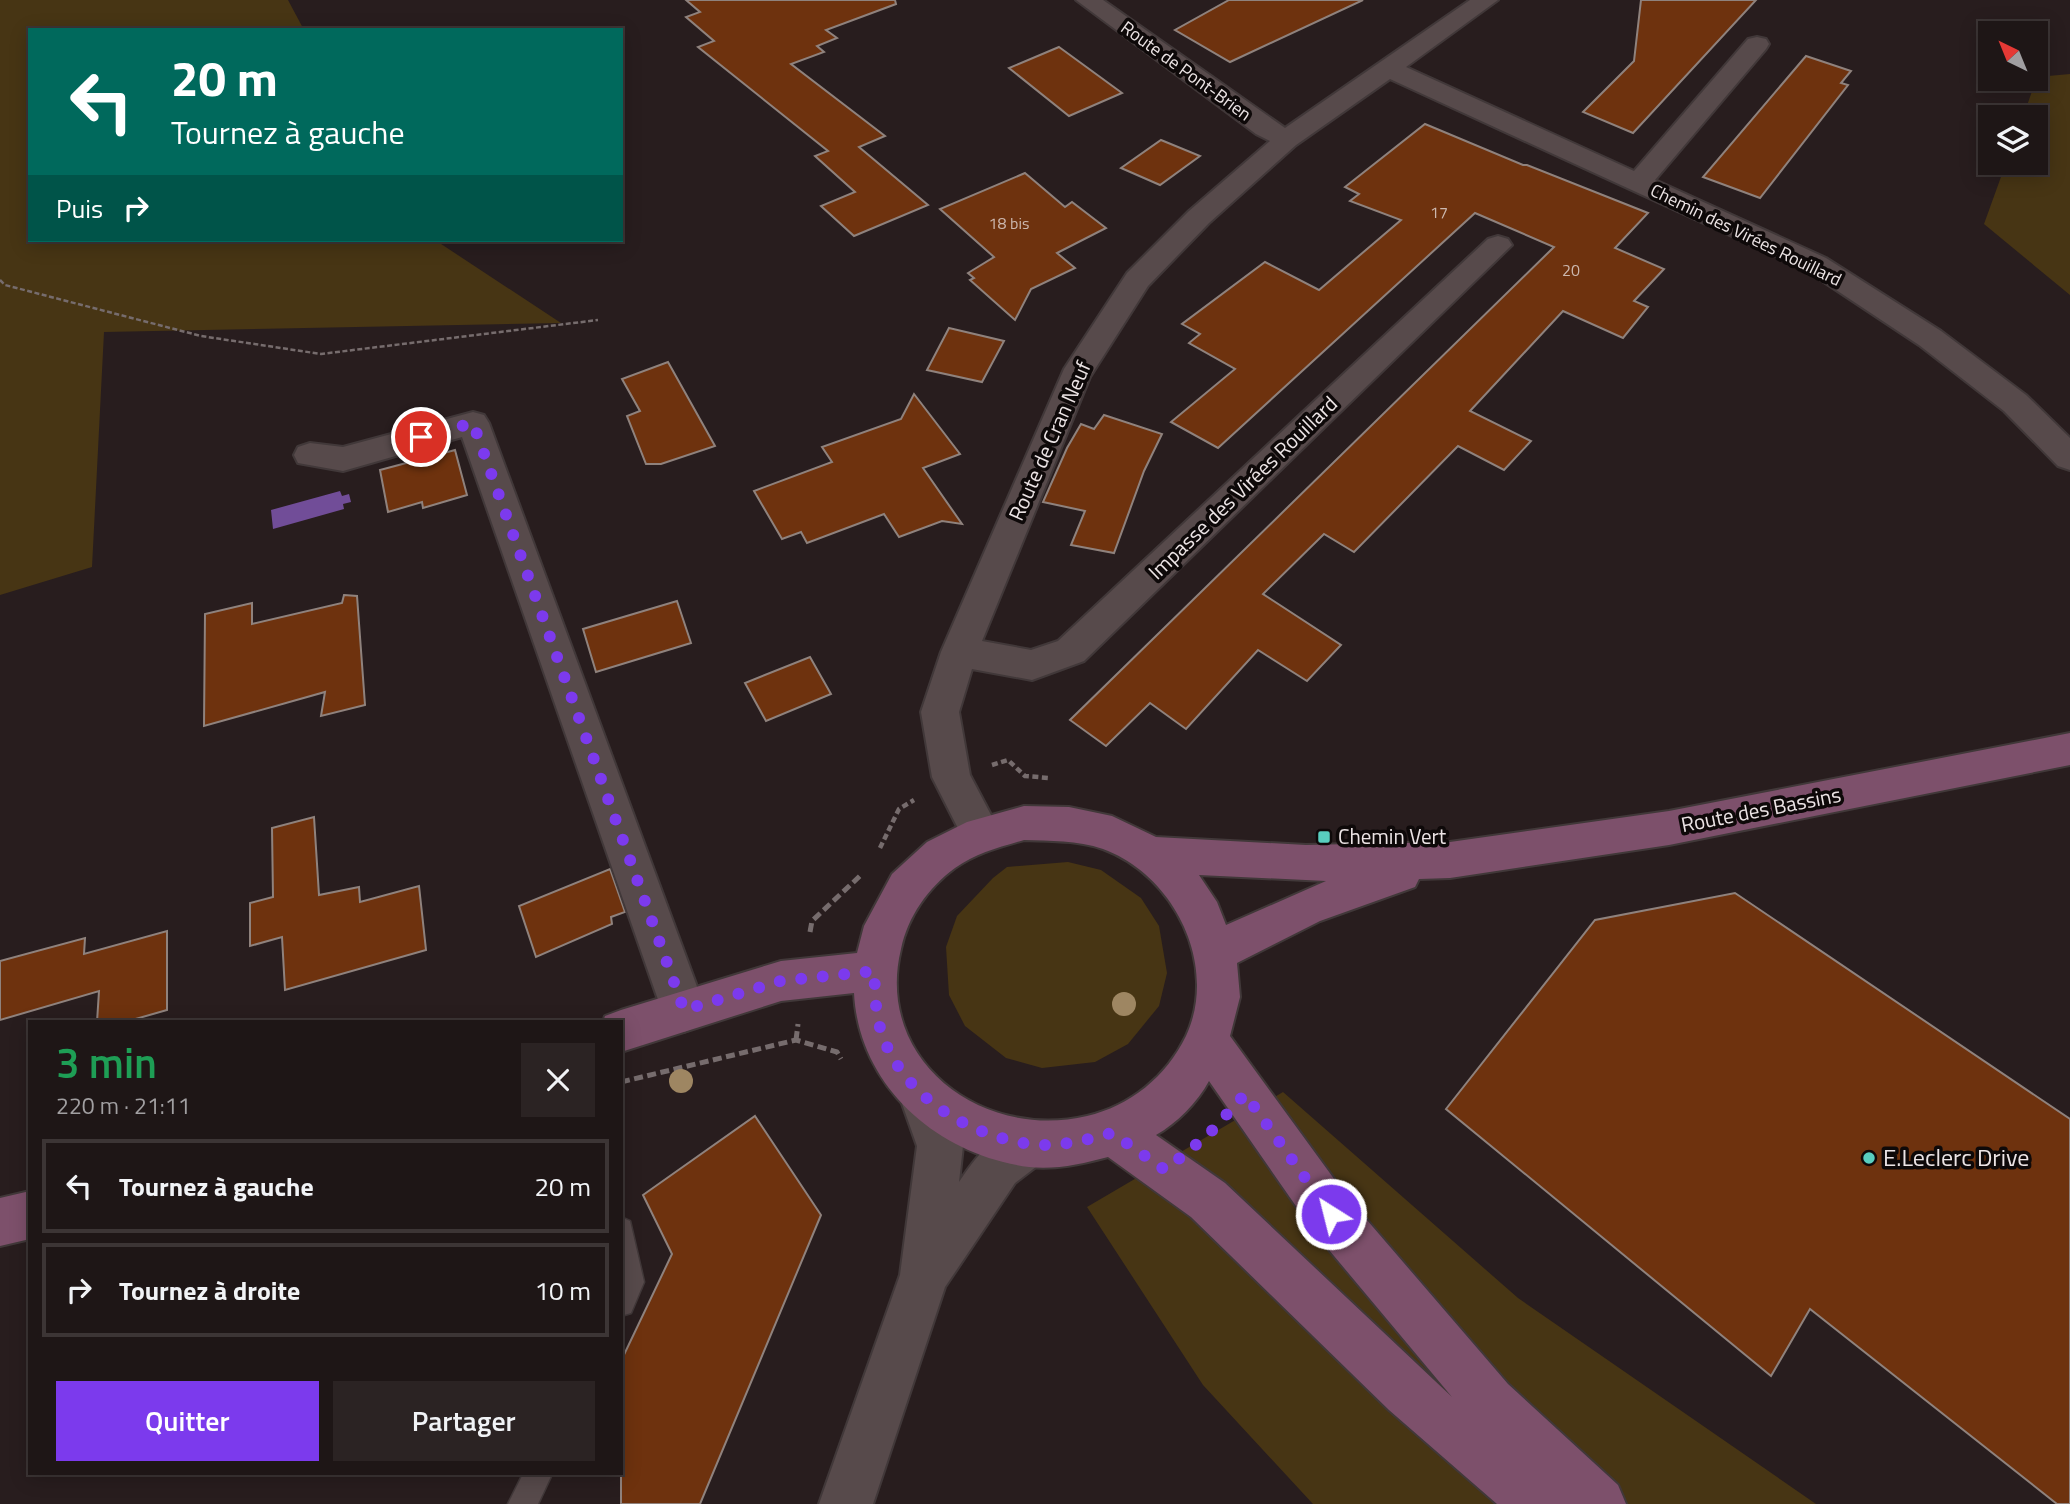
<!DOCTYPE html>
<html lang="fr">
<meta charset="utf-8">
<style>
:root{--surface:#1e1616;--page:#2b2323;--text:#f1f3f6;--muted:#a19fa1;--line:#3c3535;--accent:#7c3aed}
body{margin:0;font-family:"Titillium Web",sans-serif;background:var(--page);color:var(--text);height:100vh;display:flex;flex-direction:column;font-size:26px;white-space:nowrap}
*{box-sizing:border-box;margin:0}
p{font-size:23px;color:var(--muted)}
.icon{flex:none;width:38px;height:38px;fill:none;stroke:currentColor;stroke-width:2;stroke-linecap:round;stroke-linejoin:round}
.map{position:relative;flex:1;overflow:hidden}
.side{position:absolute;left:28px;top:1020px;width:595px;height:455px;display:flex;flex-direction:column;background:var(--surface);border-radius:0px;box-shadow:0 4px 18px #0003,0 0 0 2px var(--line)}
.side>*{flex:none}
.guide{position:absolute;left:28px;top:28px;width:595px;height:214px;border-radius:0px;box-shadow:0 4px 18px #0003,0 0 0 2px var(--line);background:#00695c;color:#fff;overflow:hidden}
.needle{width:46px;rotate:317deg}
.controls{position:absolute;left:1978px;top:21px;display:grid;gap:14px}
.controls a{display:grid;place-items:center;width:70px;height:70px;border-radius:0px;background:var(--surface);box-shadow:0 4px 18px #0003,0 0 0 2px var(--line);font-size:35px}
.pin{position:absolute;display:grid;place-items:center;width:60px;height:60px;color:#fff;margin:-30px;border:4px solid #fff;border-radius:50%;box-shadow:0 2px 7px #0007}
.me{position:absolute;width:77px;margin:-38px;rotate:324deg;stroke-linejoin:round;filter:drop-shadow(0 0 5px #0008)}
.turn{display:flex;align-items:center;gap:24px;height:147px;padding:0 28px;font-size:32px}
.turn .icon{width:91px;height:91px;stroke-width:2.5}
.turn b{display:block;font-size:49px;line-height:60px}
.then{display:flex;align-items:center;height:66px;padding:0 28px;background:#0003;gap:14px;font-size:26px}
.round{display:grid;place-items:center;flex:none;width:74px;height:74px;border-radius:0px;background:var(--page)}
.headline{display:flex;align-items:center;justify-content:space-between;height:119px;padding:0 28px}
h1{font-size:42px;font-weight:600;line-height:52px;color:#1e9e55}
.cta{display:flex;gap:14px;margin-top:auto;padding:14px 28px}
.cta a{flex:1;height:80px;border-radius:0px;background:var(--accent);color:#fff;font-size:28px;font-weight:600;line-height:80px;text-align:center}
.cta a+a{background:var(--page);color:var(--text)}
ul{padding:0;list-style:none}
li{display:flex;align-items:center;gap:21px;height:94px;margin:0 14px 10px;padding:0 14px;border:4px solid var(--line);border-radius:0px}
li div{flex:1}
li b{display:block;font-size:26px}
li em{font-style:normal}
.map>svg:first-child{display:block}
</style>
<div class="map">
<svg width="2070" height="1504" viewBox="0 0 2070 1504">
<rect width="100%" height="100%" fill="#281d1e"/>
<g fill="#473514">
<path d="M0 0H288L304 30H30V240H435L561 323 104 332 92 567 0 595Z"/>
<path d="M2070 74V295L1984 224 2006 163H2035V117H2023L2037 77Z"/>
<path d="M1068 862 1101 870 1141 898 1159 926 1167 973 1159 1006 1128 1044 1095 1062 1042 1068 1006 1058 965 1026 949 995 946 947 957 916 993 878 1007 867Z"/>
<path d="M1283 1092 1518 1298 1816 1504H1313L1203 1385 1087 1207Z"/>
</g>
<path fill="#714d98" d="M340 491 342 496 349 494 351 502 343 504 344 509 273 529 271 510Z"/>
<g fill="#6e320e" stroke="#8f827d" stroke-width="2">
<path d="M686 0H895L896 4 826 30 837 38 817 46 824 52 791 64 885 136 859 147 928 205 854 236 821 206 855 192 815 156 828 151 698 47 714 41 686 17 700 12Z"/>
<path d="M1229 0H1363L1230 62 1175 30Z"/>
<path d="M1641 0H1756L1633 133 1583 112 1634 61Z"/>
<path d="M1059 47 1122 93 1069 116 1009 68Z"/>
<path d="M1806 56 1851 71 1841 83 1848 85 1760 198 1703 177Z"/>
<path d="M1425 124 1523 165H1527L1648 213 1615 248 1664 269 1634 301 1648 307 1623 338 1563 311 1470 411 1531 441 1504 470 1458 446 1354 552 1324 534 1263 594 1341 645 1307 681 1258 650 1186 729 1150 703 1106 746 1070 720 1554 247 1475 213 1218 448 1171 422 1235 369 1189 343 1200 334 1182 324 1265 262 1319 290 1401 220 1350 201 1359 194 1345 187Z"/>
<path d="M1161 140 1200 156 1160 185 1121 168Z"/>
<path d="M1025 173 1065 207 1072 202 1106 228 1057 253 1075 268 1031 289 1015 320 970 280 974 278 968 273 994 257 940 209Z"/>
<path d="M949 328 1004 341 982 382 927 370Z"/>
<path d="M668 362 715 446 661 464H646L627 416 640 411 622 379Z"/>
<path d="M914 394 960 454 923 468 962 524 942 521 899 537 884 514 807 543 801 532 782 539 754 491 832 462 822 447 901 419Z"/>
<path d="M1104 415 1162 434 1144 471 1114 553 1071 545 1085 511 1043 502 1067 448 1081 424 1094 429Z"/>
<path d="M455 450 467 495 423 508 422 502 388 512 380 470Z"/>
<path d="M344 595 357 596 365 705 321 716 325 692 204 726 205 614 252 603V624L342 603Z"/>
<path d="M677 601 691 643 596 672 583 629Z"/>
<path d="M810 657 831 694 766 721 745 683Z"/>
<path d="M314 817 319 895 359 887 360 902 419 886 426 950 285 990 282 937 250 946V903L273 897 272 828Z"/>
<path d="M610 869 625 912 611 917 612 924 536 957 519 906Z"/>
<path d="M1735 893 2070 1119V1504H2057L1810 1309 1771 1376 1446 1109 1595 920Z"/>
<path d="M167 931V1010L125 1022H97L99 991 0 1020V961L85 938 84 954Z"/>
<path d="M755 1116 821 1215 700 1504H621V1361L672 1254 643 1195Z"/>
</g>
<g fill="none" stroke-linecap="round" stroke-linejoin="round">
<defs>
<g id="lane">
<path d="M621 1217 630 1221 644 1282 631 1313 621 1316Z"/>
<path d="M523 1474H552L538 1504H508Z"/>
</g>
<g id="street">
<path d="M1076 0H1103L1285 128 1470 0H1498L1406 67 1634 171 1748 39 1757 37 1766 39 1769 44 1766 49 1655 180 1826 258 1941 331 2026 395 2070 438V470L2058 466 2004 411 1919 345 1806 270 1390 79 1296 145 1209 223 1148 286 1090 377 982 641 1031 650 1058 641 1488 239 1498 236 1508 239 1512 245 1084 661 1032 680 972 669 959 712 970 775 1001 834 995 846 981 852 967 846 932 777 921 712 941 652 1064 369 1127 273 1189 211 1270 141 1256 134Z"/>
<path d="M473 412 484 415 489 423 706 1011 699 1026 684 1032 669 1026 662 1011 462 437 343 471 298 463 294 455 298 447 310 443 343 447Z"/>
<path d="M922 1073 938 1079 963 1146 959 1182C980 1151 993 1136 1029 1121L1045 1128 1052 1144 1045 1160 1015 1183 945 1287 873 1504H819L900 1275 917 1146 899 1095 906 1079Z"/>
</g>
<g id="secondary">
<path d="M2070 733V765L1669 845 1450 878 1419 879 1415 887 1320 921 1237 963 1240 997 1230 1036 1348 1198 1508 1384 1618 1485 1626 1504H1497L1389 1410 1191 1217 1108 1157C1082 1164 1055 1170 1029 1167 938 1155 859 1087 854 993L781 1001 621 1052V1022H603L605 1016 621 1010 781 961 857 953 864 926 892 874 927 842 967 822 1024 806 1069 807 1112 816 1156 837 1306 845 1450 842 1669 811ZM1024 840C1050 841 1077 840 1103 849 1174 875 1219 965 1186 1036 1166 1077 1130 1106 1087 1116 982 1141 874 1060 901 949 908 916 928 888 955 868 976 853 1000 847 1024 840ZM1199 875 1326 881 1226 925 1217 902ZM1209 1081 1314 1232 1452 1397 1225 1183 1156 1135C1177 1123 1197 1103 1209 1081Z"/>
<path d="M30 1191V1239L0 1246V1198Z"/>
</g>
</defs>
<use href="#lane" stroke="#413839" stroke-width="3"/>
<use href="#street" stroke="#413839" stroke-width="4"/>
<use href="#secondary" stroke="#413839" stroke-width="4"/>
<path stroke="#766c6d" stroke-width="2.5" stroke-dasharray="5 2.5" stroke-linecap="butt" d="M0 280 5 285 201 336 321 354 598 320"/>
<g stroke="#766c6d" stroke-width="4.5" stroke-dasharray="6 3.5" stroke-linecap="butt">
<path d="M992 765 1008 760 1025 776 1049 778"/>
<path d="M880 848 899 809 914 800"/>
</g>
<g stroke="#766c6d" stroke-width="5" stroke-dasharray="9 4.5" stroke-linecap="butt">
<path d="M810 932 812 921 861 875"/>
<path d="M796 1040 798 1024"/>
<path d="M621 1082 796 1040 837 1052 841 1059"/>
</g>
<use href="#lane" fill="#574a4b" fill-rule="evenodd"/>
<use href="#street" fill="#574a4b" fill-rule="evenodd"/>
<use href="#secondary" fill="#7d506b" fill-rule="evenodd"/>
</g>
<g fill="#9e8662">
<circle cx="1124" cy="1004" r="12"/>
<circle cx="681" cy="1081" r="12"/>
</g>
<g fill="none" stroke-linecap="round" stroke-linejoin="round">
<path stroke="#7c3aed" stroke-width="12" stroke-dasharray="0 21.6" d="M421 437 473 423 684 1010 781 981 874 971C875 985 875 1000 877 1014 889 1086 960 1134 1029 1144 1057 1148 1085 1140 1112 1133L1165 1170 1209 1134 1245 1094 1331 1214"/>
</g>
<g fill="#59cebf" stroke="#0e0909" stroke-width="2.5">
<rect x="1317" y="830" width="14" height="14" rx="3.5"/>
<circle cx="1869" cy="1158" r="7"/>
</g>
<g text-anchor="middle" stroke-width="7" stroke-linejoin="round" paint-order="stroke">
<g font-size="16" fill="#ccb8af">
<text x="1439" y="218">17</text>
<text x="1009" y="229">18 bis</text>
<text x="1571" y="276">20</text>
</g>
<g font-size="18" fill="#ece4e5" stroke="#0e0909">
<text transform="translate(1186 71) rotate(36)" y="6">Route de Pont-Brien</text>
<text transform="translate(1746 235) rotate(26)" y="6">Chemin des Virées Rouillard</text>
</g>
<g font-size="21" fill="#ece4e5" stroke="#0e0909">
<text transform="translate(1050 441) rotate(-66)" y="7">Route de Cran Neuf</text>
<text transform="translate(1243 488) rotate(-44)" y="7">Impasse des Virées Rouillard</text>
<text transform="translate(1761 810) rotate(-11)" y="7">Route des Bassins</text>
</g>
<g font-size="21" fill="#ece4e5" stroke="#0e0909" text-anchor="start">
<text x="1338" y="844">Chemin Vert</text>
</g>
<g font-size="24" fill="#ece4e5" stroke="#0e0909" text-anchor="start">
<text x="1883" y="1166">E.Leclerc Drive</text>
</g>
</g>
</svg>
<div class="controls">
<a><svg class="needle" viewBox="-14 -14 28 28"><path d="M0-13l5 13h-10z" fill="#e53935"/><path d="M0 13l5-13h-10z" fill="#a19fa1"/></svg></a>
<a><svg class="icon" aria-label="layers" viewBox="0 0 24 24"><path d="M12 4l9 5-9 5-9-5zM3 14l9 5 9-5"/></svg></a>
</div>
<div class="pin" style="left:421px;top:437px;background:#d93025"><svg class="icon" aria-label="arrive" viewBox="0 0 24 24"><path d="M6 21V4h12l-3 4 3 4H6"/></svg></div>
<svg class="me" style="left:1331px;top:1214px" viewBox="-20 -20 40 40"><circle r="17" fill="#7c3aed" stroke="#fff" stroke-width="3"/><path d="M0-11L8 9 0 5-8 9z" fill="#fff"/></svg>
<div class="guide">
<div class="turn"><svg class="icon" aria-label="left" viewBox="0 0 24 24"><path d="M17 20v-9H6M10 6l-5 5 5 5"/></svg><div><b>20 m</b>Tournez à gauche</div></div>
<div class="then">Puis<svg class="icon" aria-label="right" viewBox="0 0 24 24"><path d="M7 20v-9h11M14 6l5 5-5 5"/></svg></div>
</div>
<section class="side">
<div class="headline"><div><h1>3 min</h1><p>220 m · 21:11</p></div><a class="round"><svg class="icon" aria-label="close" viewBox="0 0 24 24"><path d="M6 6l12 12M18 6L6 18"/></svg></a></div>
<ul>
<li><svg class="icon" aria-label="left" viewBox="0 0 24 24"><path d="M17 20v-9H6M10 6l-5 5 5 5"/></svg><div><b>Tournez à gauche</b></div><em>20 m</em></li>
<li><svg class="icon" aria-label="right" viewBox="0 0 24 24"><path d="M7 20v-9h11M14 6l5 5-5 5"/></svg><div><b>Tournez à droite</b></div><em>10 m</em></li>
</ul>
<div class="cta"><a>Quitter</a><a>Partager</a></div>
</section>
</div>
